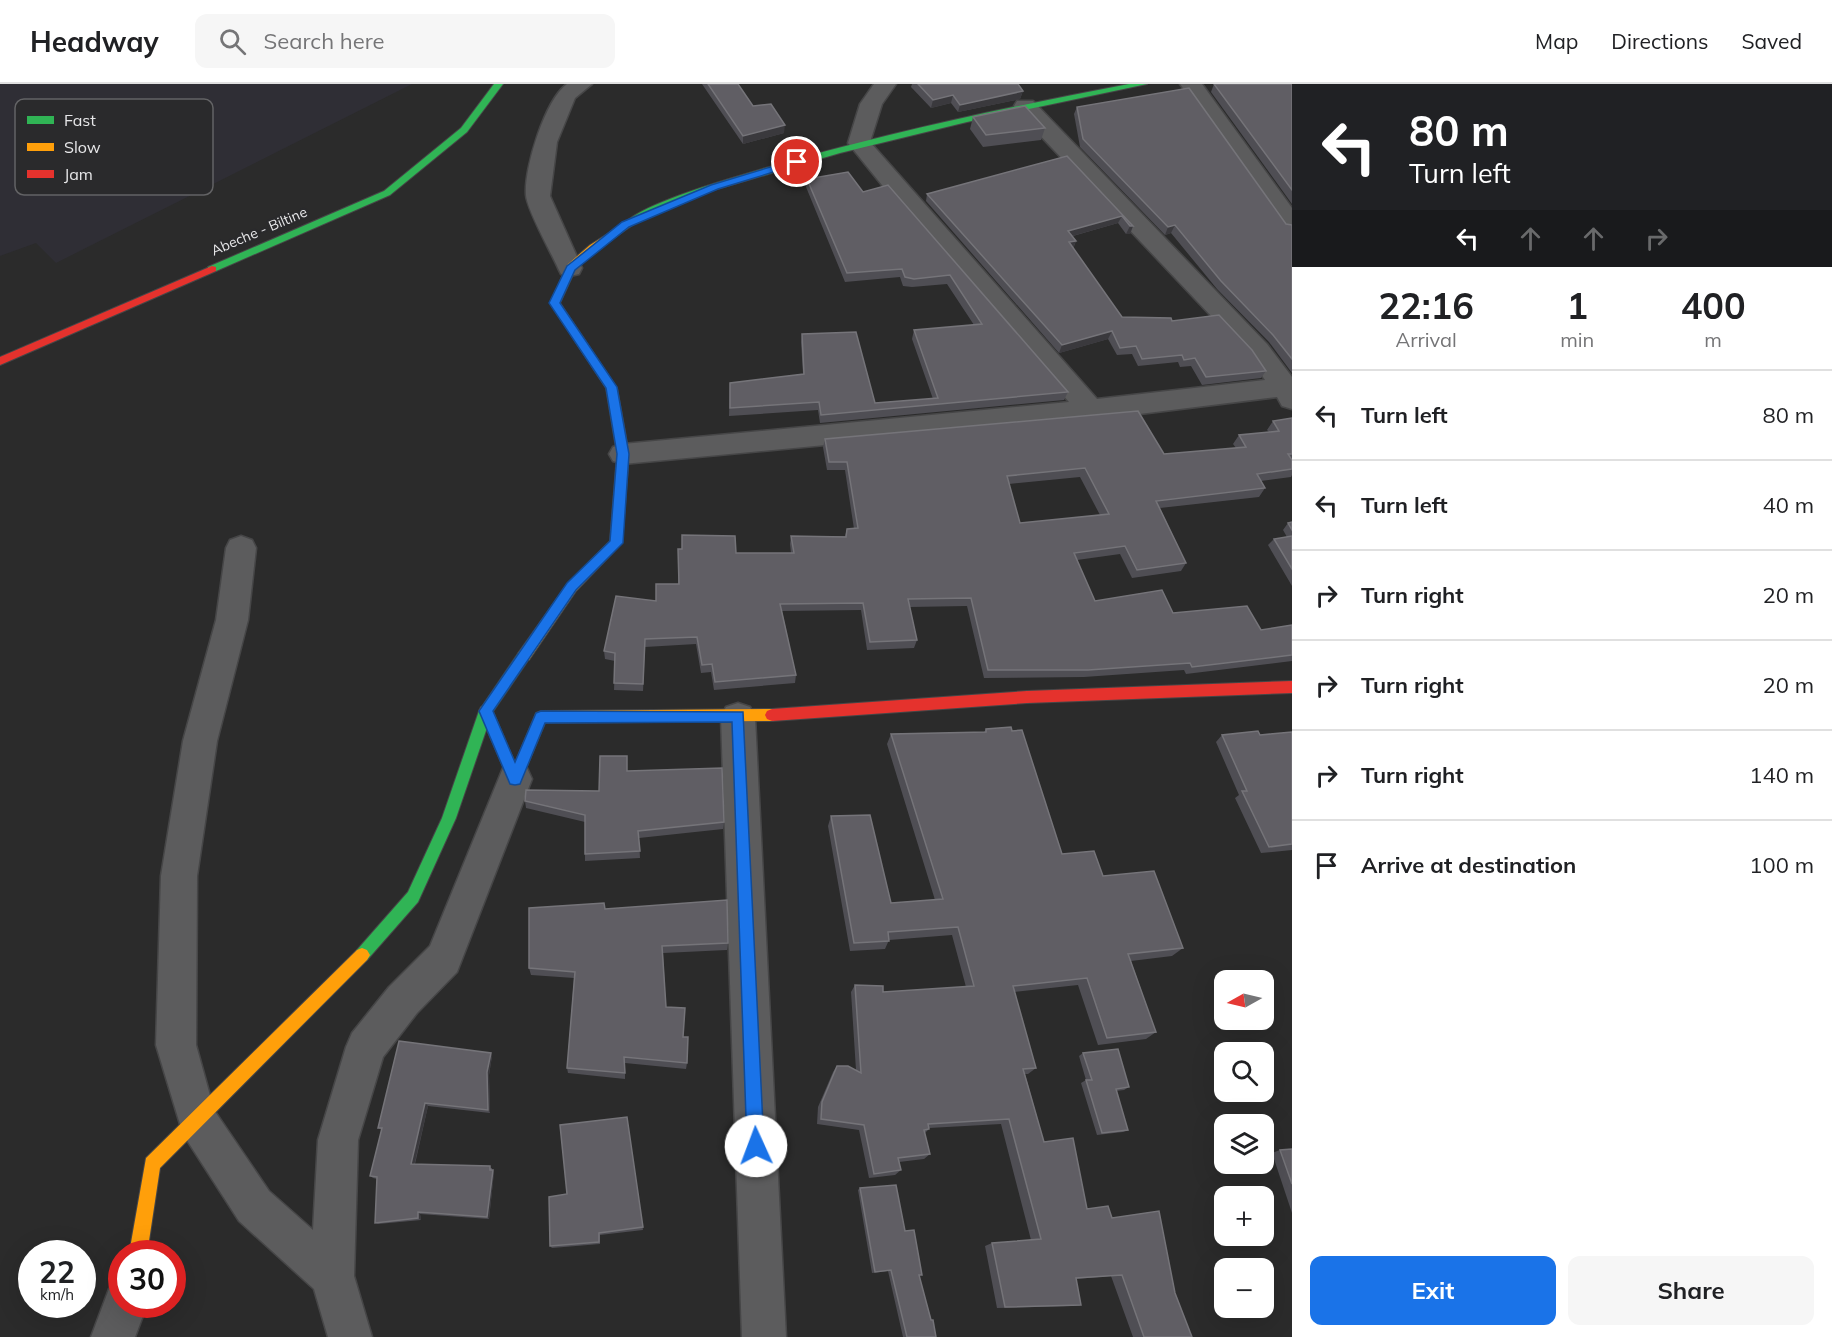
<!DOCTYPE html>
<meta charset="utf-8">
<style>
:root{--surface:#fff;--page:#f6f6f6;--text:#202124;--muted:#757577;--line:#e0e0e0;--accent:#1a73e8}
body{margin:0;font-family:Mulish,sans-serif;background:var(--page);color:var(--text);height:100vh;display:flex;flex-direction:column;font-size:22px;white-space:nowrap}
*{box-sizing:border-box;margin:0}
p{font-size:20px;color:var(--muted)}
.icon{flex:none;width:33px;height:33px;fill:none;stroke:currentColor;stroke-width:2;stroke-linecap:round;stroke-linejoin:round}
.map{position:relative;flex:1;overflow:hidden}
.drawer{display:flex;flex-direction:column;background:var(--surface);width:540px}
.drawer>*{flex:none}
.guide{background:#202124;color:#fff;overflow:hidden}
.needle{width:39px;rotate:262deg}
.fabs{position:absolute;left:1214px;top:886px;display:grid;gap:12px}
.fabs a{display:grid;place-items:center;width:60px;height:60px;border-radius:12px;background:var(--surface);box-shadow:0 6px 24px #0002;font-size:30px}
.speed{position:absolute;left:18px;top:1156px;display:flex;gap:12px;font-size:30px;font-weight:700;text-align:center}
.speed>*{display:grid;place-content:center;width:78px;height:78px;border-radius:50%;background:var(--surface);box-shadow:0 6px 24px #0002;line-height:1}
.speed small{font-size:15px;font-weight:400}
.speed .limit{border:9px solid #d22;background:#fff;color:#111}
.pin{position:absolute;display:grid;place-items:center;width:51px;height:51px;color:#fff;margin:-26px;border:3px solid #fff;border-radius:50%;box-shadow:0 2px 6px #0007}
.me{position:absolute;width:66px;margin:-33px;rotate:358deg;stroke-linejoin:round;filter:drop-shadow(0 0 4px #0008)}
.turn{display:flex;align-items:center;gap:21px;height:126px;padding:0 18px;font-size:27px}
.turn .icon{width:78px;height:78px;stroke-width:2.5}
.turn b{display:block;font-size:42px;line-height:51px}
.lanes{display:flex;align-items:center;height:57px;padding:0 18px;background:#0003;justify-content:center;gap:30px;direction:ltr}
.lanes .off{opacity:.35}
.eta{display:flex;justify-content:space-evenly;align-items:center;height:102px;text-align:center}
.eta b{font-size:36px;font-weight:700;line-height:42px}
.cta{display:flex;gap:12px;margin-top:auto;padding:12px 18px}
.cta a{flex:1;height:69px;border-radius:12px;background:var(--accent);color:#fff;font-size:24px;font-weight:700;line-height:69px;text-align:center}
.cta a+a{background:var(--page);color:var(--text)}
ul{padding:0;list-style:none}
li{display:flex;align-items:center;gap:18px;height:90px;padding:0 18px;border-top:2px solid var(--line)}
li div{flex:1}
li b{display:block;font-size:22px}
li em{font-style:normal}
header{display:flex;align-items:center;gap:36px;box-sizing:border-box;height:84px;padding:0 30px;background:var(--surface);border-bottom:2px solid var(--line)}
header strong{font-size:28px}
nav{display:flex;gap:33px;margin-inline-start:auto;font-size:21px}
.search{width:420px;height:54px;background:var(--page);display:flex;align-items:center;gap:15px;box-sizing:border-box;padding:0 21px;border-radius:12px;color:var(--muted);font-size:22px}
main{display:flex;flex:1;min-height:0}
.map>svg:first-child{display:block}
</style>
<header>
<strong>Headway</strong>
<div class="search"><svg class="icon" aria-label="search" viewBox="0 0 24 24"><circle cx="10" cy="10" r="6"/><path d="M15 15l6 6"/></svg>Search here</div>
<nav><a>Map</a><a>Directions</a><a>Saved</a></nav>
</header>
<main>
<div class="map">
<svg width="1292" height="1253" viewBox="0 0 1292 1253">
<rect width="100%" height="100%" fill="#2b2b2b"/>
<path fill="#2f2e35" d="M0 0H412L56 179 36 159 0 172Z"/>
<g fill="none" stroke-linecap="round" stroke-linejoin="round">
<defs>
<g id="street">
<path d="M567 0H592L575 14 557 58 550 112 582 184 579 190 570 192 561 190 558 184C551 168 527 126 526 111 524 84 545 16 567 0Z"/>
<path d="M874 0H896L882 20 870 58 1097 315 1265 296 1249 272 1017 27 1014 22 1017 17H1033L1267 260 1292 293V325L1282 322 1277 313 1091 336 623 380 613 377 609 370 613 363 623 360 1069 318 907 132 848 59 860 20Z"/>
<path d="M1180 0H1202L1292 124V149L1283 146Z"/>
<path d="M241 452 252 456 256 464 248 536 217 657 197 792 196 961 214 1026 269 1107 313 1146 318 1056 346 963 352 949 389 903 430 862 503 684 515 680 527 684 532 695 457 888 417 929 383 973 358 1056 354 1192 372 1253H328L314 1205 239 1137 183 1050 156 961 161 792 183 657 216 536 226 464 230 456Z"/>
<path d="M738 619 750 623 755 633 786 1253H742L721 633 726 623Z"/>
<path d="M122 1200V1221H147L135 1253H91L109 1205Z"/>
</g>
<g id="fast">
<path d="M494 0H503L467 48 390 111 216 187H208V183L384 107 461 44Z"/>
<path d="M1129 0H1147L967 38 840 69 714 106 673 121 634 140 631 141 626 138C645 120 712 100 739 92 867 53 998 25 1129 0Z"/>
<path d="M524 567 529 568 531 572 492 629 456 734 418 818 367 876 362 878 357 876 354 871 357 866 408 808 442 734 479 627 519 568Z"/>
</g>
<g id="slow">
<path d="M631 135 636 138 634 140 598 165 576 184 560 219 617 304 629 370 622 459 576 507 529 576H519L517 572 519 568 568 499 610 457 617 370 606 304 550 219 568 180 590 161Z"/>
<path d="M486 621 491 623 515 679 536 629 541 627 772 625 777 627 779 631 777 635 772 637 545 639 520 699 515 701 510 699 479 627 481 623Z"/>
<path d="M362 864 367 866 370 871 367 876 160 1084 147 1170H129L146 1074 357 866Z"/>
</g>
<g id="jam">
<path d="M212 182 216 183V187L0 281V273Z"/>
<path d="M1292 597V609L1027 619 772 637 767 635 765 631 767 627 772 625 1027 607Z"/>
</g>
</defs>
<use href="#street" stroke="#464647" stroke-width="3"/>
<use href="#fast" stroke="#464647" stroke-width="2"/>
<use href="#slow" stroke="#464647" stroke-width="2"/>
<use href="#jam" stroke="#464647" stroke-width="2"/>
<use href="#street" fill="#5c5c5d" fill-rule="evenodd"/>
<use href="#fast" fill="#30b455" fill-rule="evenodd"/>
<use href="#slow" fill="#ff9f0a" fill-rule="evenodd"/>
<use href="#jam" fill="#e5322d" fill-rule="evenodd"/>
</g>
<g fill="#4f4e54" fill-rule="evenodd">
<path d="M702 0H738L753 22 784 49 743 60Z"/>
<path d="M912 0H1018L1023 7 1020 15 958 28 951 19 931 24 911 3Z"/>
<path d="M1214 0H1292V120L1211 8Z"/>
<path d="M1077 23 1286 140 1292 141V289L1269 258 1217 205 1171 149 1165 151 1080 63 1074 30Z"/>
<path d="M973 33 1045 44 1041 56 983 63 970 45Z"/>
<path d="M1067 72 1133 142 1130 150H1126L1118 139 1073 152 1076 157 1073 165 1122 233 1172 237 1266 287 1261 294 1202 301 1191 282 1180 283 1178 278 1138 282 1132 270 1117 271 1108 255 1059 269 926 117 927 110Z"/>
<path d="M807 95 863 108 888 101 1068 308 1064 316 820 339 818 326 729 332 730 299 803 290 801 258 802 250 875 319 933 315 912 255 914 246 974 241 947 200 912 203 903 202 900 193 845 198 806 103Z"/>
<path d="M1292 334V391L1291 393 1261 397 1265 404 1259 413 1160 424 1186 479 1181 487 1132 494 1120 470 1077 476 1095 517 1173 529 1261 546 1292 542V577L1186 590 1184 586 1084 593 984 594 967 522 910 523 917 556 914 564 867 566 861 526 782 527 796 591 795 599 714 606 711 588 701 589 696 560 645 563 643 607 614 606 615 577 605 575 604 567 656 517 678 500V465H682V451L736 469H791L790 460 791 452H845L847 445H854L845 386H827L823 363 825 355 1164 370 1236 364 1233 360 1239 351 1269 348 1267 346 1273 337ZM1080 393 1100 431 1020 439 1009 400Z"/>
<path d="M1292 438V502L1268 461 1274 455 1287 453 1283 446 1288 439Z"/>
<path d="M986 645 1062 770 1103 792 1183 864 1172 872 1131 877 1156 948 1146 955 1098 961 1078 901 1014 908 1036 984 1028 990H1025L1044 1058 1087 1125 1112 1134 1175 1209 1192 1253H1133L1111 1192 1076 1195 1081 1221 1071 1222 997 1224 985 1162 992 1159 1031 1156 1001 1040 929 1044V1045L925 1049 930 1070 924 1075 899 1078 901 1086 895 1091 869 1094 859 1046 817 1040 818 1023 833 988 837 982 856 986 851 908 855 901 883 908 966 903 952 851 889 856 885 865 850 867 828 742 831 732 891 819 935 816 887 660 891 650 984 648Z"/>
<path d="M1292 648V766L1261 769 1235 714 1239 711 1216 658 1222 651H1260Z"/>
<path d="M628 687 724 738 723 745 639 754 640 774 585 777V738L526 724 525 717 599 707Z"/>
<path d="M605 825 728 859 727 866 663 869 666 923 683 953 687 979 686 985 625 979V995L568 989 567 984 574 894 531 891 529 884Z"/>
<path d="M1083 969 1129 1003 1124 1006 1116 1007 1128 1046 1123 1048 1097 1051 1081 999 1086 996 1079 972Z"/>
<path d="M492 972 489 991 490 1029 428 1022 415 1080 492 1084V1086L494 1088 489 1135 420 1130 421 1136 378 1140 375 1139 377 1095 373 1094 370 1092 382 1046 378 1044Z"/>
<path d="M627 1033 643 1146 600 1151V1160L552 1164 550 1162 567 1110Z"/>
<path d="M1292 1065V1129L1272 1069 1280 1066Z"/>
<path d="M860 1104 905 1147 919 1191 936 1253H903L888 1187 872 1189 858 1106Z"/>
</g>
<g fill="#3a393d">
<path d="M1023 7 1020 15 958 28 960 21Z"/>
<path d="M953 11 951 19 931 24 933 16Z"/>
<path d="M785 41 784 49 743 60V52Z"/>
<path d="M1122 132 1118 139 1065 154 1068 147Z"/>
<path d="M1175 141 1171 149 1165 151 1168 143Z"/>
<path d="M1130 142H1133L1130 150H1126Z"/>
<path d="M1076 157 1073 164 1066 166 1069 158Z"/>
<path d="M1112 247 1108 255 1059 269 1062 261Z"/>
<path d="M491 969 492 972 489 991 490 1029 488 1026 487 988Z"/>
<path d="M425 1019 428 1022 414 1082 411 1080Z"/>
<path d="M493 1086 494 1088 489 1135 487 1133Z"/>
<path d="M418 1128 420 1130 421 1136 418 1134Z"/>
</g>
<g fill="#605e64" stroke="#757479" stroke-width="1.5" fill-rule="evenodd">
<path d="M708 0H738L753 22 771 20 785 41 743 52Z"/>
<path d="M918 0H1018L1023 7 960 21 953 11 933 16Z"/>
<path d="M1214 0H1292V106Z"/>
<path d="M1189 4 1286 140 1292 141V275L1273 251 1221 197 1175 141 1168 143 1083 55 1077 23Z"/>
<path d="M1025 22 1045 44 986 51 973 33Z"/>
<path d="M1067 72 1133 142H1130L1122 132 1068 147 1076 157 1069 158 1122 233 1171 234 1172 237 1219 231 1252 266 1266 287 1206 293 1195 274 1184 276 1182 271 1142 275 1136 262 1120 264 1112 247 1062 261 927 110Z"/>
<path d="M848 88 863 108 888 101 1068 308 821 331 819 318 730 324V299L804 290 802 250 856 248 875 319 938 314 914 246 982 240 950 191 914 195 905 193 902 185 847 189 807 95Z"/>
<path d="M1138 327 1164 370 1246 363 1239 351 1279 347 1273 337 1292 334V370H1288L1292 376V385L1257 390 1265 404 1156 417 1186 479 1137 486 1125 462 1074 469 1095 517 1162 506 1173 529 1247 522 1261 546 1292 541V571L1192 583 1190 579 1088 586H988L971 514 908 515 917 556 870 558 863 519 780 520 796 591 715 598 712 580 702 581 697 553 645 555 643 600 614 599 615 569 604 567 616 512 656 517V500H679L678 465H682V451L735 452 736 469H794L791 452 846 453 847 445 858 444 847 378H829L825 355ZM1085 384 1109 430 1020 439 1007 392Z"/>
<path d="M1292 438V446L1288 439Z"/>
<path d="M1292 452V485L1274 455Z"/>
<path d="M1011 643 1012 647 1022 646 1062 770 1094 767 1103 792 1154 787 1183 864 1128 870 1156 948 1107 954 1087 894 1013 902 1036 984 1023 985 1044 1058 1073 1054 1087 1125 1108 1122 1112 1134 1159 1127 1175 1209 1192 1253H1144L1122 1191 1076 1194 1081 1221 1005 1223 992 1159 1041 1155 1009 1035 928 1040 929 1045 924 1046 930 1070 898 1074 901 1086 874 1090 864 1041 821 1035 822 1018 837 982H848L861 989 855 901 883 902V908L974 902 958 843 888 848 889 857 854 859 831 732 870 731 891 819 943 815 891 650 986 648V645Z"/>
<path d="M1258 647 1260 651 1292 648V760L1269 763 1242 707H1247L1222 651Z"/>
<path d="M600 672H627V687L722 684 724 738 638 747 640 767 585 770V731L525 717 526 706 599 707Z"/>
<path d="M727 816 728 859 662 862 666 923 685 924 683 953H688L687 979 624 973 625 989 567 984 575 888 529 884V824L604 819 605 825Z"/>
<path d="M399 957 491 969 487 988 488 1026 425 1019 411 1080 490 1082V1086H493L487 1133 418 1128V1134L375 1139 377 1093 370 1092 382 1044H378Z"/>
<path d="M1118 965 1129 1003 1116 1005 1128 1046 1102 1049 1086 996H1092L1083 969Z"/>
<path d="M627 1033 643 1143 599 1149V1158L550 1162 549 1113 567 1110 560 1041Z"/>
<path d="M1292 1065V1100L1280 1066Z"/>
<path d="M896 1101 905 1147 914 1146 922 1191H919L931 1236H933L936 1253H907L891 1186 875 1188 860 1104Z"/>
</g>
<path fill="#1a73e8" stroke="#114b97" stroke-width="1.5" d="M797 75 802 78 800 80 718 105 629 143 575 186 560 219 617 303 629 370 623 459 576 506 493 627 515 678 536 629 541 627 743 628 764 1062 762 1068 756 1071 750 1068 747 1062 732 638 545 639 520 700 515 701 510 700 479 627 567 499 610 457 617 370 606 304 549 219 567 182 622 138 711 101Z"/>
<g text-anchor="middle" stroke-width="4.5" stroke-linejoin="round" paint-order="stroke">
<g font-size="14" fill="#e7e7e9" stroke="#2a2a2c">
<text transform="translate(259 147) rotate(-23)" y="5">Abeche - Biltine</text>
</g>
</g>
<rect x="15" y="15" width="198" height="96" rx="9" fill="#2a2a2c" stroke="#636365" stroke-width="1.5"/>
<rect x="27" y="32" width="27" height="8" fill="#30b455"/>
<rect x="27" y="59" width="27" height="8" fill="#ff9f0a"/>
<rect x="27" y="86" width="27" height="8" fill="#e5322d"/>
<g font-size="16" fill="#e7e7e9">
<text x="64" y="42">Fast</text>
<text x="64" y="69">Slow</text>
<text x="64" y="96">Jam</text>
</g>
</svg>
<div class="fabs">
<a><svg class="needle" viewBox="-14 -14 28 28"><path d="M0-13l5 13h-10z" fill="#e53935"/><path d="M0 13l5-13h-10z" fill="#757577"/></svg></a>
<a><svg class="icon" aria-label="search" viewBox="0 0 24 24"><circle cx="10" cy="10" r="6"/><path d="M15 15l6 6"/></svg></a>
<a><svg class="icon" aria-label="layers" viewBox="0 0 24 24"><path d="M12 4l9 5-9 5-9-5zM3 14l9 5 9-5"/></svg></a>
<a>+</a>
<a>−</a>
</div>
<div class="speed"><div>22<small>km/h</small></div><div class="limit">30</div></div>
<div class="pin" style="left:797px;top:78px;background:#d93025"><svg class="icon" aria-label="arrive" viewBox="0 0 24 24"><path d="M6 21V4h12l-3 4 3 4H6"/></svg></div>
<svg class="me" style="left:756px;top:1062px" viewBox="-20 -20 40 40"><circle r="19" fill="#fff"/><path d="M0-13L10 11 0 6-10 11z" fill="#1a73e8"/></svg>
</div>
<section class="drawer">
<div class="guide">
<div class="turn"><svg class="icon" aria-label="left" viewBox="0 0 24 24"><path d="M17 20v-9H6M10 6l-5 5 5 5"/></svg><div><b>80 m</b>Turn left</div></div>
<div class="lanes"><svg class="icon" aria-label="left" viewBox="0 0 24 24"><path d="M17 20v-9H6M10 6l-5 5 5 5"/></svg><svg class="icon off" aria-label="ahead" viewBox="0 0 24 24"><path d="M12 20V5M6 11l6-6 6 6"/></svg><svg class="icon off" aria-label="ahead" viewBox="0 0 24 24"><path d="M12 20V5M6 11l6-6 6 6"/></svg><svg class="icon off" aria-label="right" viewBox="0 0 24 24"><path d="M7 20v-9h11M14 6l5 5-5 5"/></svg></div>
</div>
<div class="eta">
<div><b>22:16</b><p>Arrival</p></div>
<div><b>1</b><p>min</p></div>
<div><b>400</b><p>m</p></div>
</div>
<ul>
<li><svg class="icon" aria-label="left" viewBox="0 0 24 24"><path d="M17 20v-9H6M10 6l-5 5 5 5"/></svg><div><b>Turn left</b></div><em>80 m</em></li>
<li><svg class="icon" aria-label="left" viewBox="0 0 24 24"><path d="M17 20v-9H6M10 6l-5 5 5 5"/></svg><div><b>Turn left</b></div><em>40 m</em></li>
<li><svg class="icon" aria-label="right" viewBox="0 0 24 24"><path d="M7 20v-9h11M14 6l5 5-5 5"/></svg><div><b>Turn right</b></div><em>20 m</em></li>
<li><svg class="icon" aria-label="right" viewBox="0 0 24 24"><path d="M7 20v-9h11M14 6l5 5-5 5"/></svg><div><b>Turn right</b></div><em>20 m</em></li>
<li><svg class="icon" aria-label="right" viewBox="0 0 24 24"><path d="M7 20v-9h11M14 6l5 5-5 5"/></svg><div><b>Turn right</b></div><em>140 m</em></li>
<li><svg class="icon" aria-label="arrive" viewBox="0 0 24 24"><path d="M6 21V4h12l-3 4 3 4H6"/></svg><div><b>Arrive at destination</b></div><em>100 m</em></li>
</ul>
<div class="cta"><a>Exit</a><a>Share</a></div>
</section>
</main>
